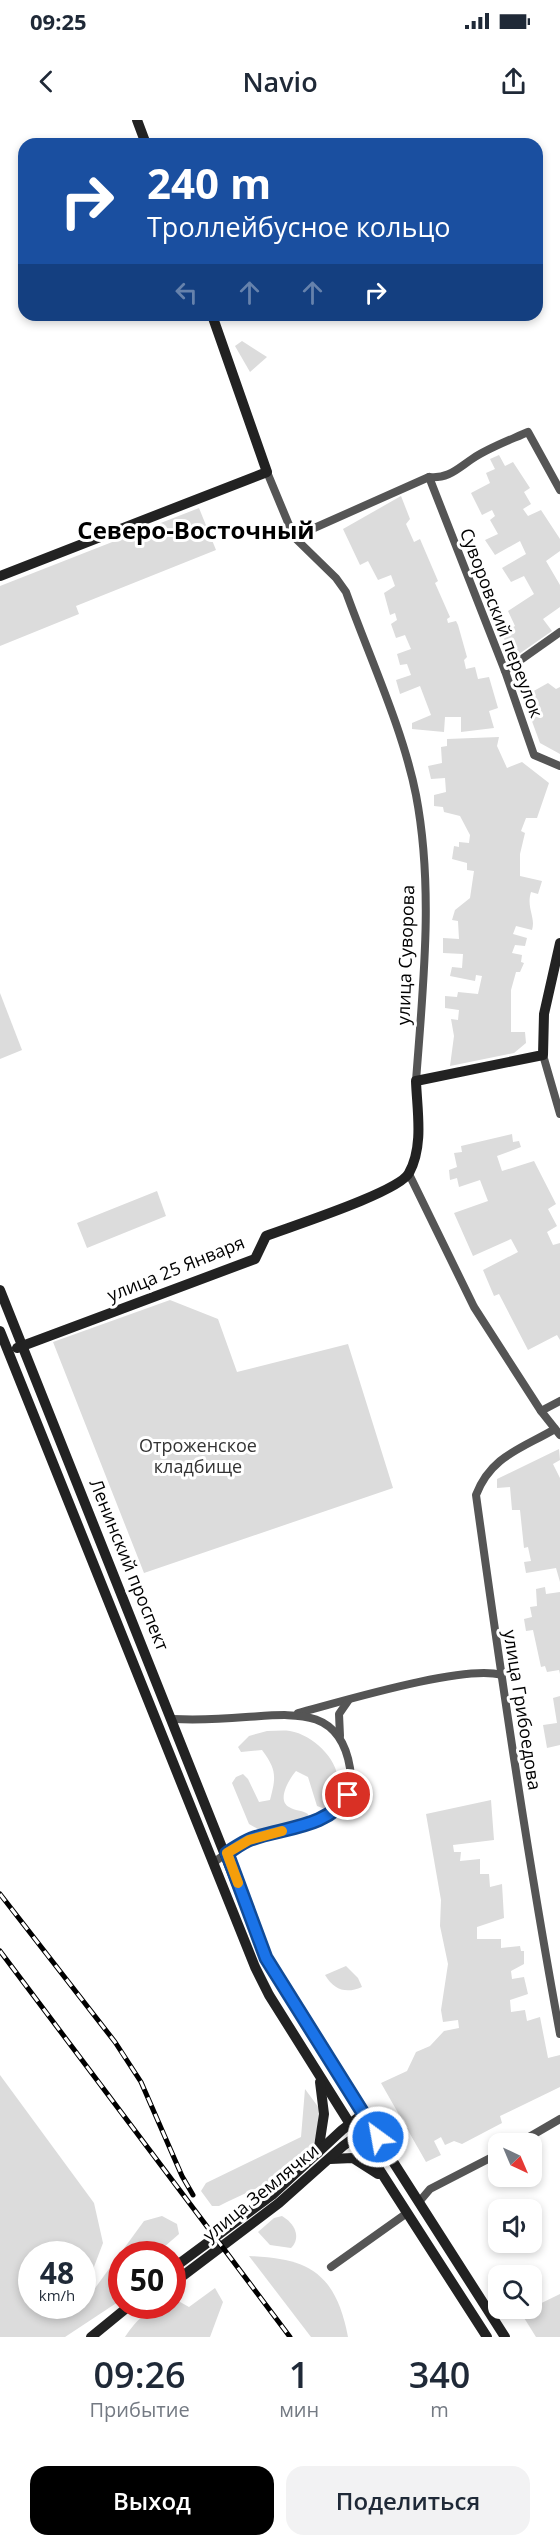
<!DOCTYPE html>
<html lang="ru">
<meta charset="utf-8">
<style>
:root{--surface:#fff;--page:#f2f2f3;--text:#1f2937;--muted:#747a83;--accent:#000}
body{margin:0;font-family:"Open Sans",sans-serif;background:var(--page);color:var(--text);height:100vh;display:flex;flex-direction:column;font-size:22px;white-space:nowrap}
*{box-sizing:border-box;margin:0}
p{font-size:20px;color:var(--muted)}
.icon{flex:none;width:33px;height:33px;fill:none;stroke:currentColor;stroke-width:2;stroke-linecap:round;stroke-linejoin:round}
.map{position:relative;height:2217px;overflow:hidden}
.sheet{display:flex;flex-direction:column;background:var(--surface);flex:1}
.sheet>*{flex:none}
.guide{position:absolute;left:18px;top:18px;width:525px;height:183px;border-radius:18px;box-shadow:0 3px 9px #0003;background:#1a4fa0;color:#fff;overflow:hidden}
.needle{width:39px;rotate:136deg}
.tools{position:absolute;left:488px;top:2013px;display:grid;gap:12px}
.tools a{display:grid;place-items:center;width:54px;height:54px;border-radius:12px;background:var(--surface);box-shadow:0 3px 9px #0003;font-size:30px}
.speed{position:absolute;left:18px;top:2121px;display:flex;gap:12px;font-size:30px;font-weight:700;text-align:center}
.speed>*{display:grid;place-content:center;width:78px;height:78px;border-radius:50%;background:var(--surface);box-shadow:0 3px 9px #0003;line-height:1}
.speed small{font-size:15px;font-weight:400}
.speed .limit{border:9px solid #d22;background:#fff;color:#111}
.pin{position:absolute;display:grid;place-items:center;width:51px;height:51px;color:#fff;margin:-26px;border:3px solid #fff;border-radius:50%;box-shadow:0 2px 6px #0007}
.me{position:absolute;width:66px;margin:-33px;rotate:328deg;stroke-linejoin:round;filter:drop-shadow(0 0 4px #0008)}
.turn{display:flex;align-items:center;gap:21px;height:126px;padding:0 30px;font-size:27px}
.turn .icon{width:78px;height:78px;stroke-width:2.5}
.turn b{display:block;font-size:42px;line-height:51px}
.lanes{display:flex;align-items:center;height:57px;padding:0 30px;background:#0003;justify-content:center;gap:30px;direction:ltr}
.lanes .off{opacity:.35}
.eta{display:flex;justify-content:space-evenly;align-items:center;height:102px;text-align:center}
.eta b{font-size:36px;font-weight:600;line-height:42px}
.action{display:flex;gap:12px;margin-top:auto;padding:12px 30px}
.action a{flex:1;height:69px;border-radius:18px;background:var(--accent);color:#fff;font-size:24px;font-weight:600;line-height:69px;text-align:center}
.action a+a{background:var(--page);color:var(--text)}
.status{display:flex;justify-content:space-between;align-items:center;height:42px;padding:0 30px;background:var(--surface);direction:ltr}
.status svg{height:16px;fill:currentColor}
header{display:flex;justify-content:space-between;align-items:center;height:78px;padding:0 30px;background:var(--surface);font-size:27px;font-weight:600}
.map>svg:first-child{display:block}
</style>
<div class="status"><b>09:25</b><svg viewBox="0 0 49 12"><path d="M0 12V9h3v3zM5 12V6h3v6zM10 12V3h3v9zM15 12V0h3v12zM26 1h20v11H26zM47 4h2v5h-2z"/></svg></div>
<header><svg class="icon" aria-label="back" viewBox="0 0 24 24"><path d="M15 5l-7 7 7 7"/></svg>Navio<svg class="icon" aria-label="share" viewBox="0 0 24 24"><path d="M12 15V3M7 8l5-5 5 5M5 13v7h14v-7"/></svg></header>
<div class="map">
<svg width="560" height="2217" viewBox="0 0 560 2217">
<rect width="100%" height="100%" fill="#fff"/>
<g fill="#dcdcdc">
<path d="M242 221 267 237 250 252 235 226Z"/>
<path d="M499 335 505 346 513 342 530 368 524 372 531 384 523 389 528 396 541 390 560 419V431L546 441 560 465V487L543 499 552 511 509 541 503 513 515 506 508 491 534 474 524 456 511 462 502 448 526 434 520 421 495 435 485 420 498 414 490 400 495 396 492 390 482 395 471 373 490 363 486 353 495 349 490 339Z"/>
<path d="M401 376 410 399 406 404 414 422 420 419 438 461 435 463 450 497 447 499 448 503 456 501 458 505 467 537 464 540 466 549 475 547 478 559 489 557 498 588 489 591 494 608 461 612V597H445L444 612 412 609V603L431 595 420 566 400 574 396 560 411 555 407 544 400 545 397 534 411 529 405 515 396 518 391 504 397 500 395 493 390 495 384 473 395 466 391 455 378 460 368 441 360 445 343 409Z"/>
<path d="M199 388 216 430 76 486 79 494 0 526V466Z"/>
<path d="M548 563 556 569 560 567V634L540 623 523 577Z"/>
<path d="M499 617 497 626 507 648 522 642 549 663 537 698H526L521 711 525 713 520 734V756L542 761 538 774 531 772C526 788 536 797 532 810L516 806 513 814 527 818 525 826 515 825 512 833 522 835 521 842 524 843 520 852H516L511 870V912H525L526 923 514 933 450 946 454 916 451 899 458 900 459 890 445 888V876L457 877 458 872 478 874 482 856 476 855 475 861 450 856 452 847 462 848 463 834 443 833V818L459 819 458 801 452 800 455 790 470 778 474 751 467 750V743L452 739 454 726 459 727V722L469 723 470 715 460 696 444 692 443 687 434 686V675L446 672 445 658 431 659 428 646 442 643 441 627 447 626V619Z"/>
<path d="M0 873 22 930 0 939Z"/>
<path d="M512 1014 513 1022 519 1021 521 1027 497 1036 502 1051 534 1041 556 1084 548 1089 557 1106 547 1112 553 1125 560 1123V1220L557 1215 528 1230 499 1174 494 1176 483 1150 518 1132 511 1119 473 1136 454 1093 488 1081 480 1060 459 1067 457 1058 450 1060 449 1050 457 1047 454 1033 462 1032 461 1026Z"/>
<path d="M157 1071 166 1096 87 1128 77 1103Z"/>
<path d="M170 1180 218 1199 237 1252 348 1224 393 1368 144 1453 53 1222Z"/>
<path d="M559 1329 560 1340 553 1344 560 1358V1462L556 1448 526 1453 524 1442 531 1441 528 1427 524 1428 520 1390H512L510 1367 497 1368V1359Z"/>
<path d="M545 1467 546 1474 560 1472V1554L559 1550 547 1552 545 1546 541 1547 533 1510 526 1511 524 1499 532 1497 530 1487 537 1486 536 1469Z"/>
<path d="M560 1576V1625L547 1628 543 1605 557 1603 553 1578Z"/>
<path d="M267 1611C275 1611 283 1610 290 1611 324 1617 358 1663 325 1689L317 1686 308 1657 296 1651C290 1658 276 1680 289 1687 295 1691 302 1690 308 1694L307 1699 263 1712 249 1704 232 1663 236 1657 243 1654 248 1659 259 1682 270 1680C276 1657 277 1650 262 1630L241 1632 238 1627 249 1616Z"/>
<path d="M491 1680 494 1720 453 1725 454 1732H461L460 1741 480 1739V1754H489L490 1767 502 1764 504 1798 477 1807V1819H501V1828L520 1826 521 1831H524V1844L511 1851 512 1859 524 1857 528 1874 510 1880 511 1892 525 1890 527 1901 540 1897 548 1938 560 1935V1967L500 1996 502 2003 462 2024 454 2021 445 2025 441 2017 434 2021 441 2035 426 2042 381 1963 407 1951 416 1932 430 1926 444 1911 459 1908 458 1900 443 1902 441 1890 448 1844 440 1806 441 1780 426 1694Z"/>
<path d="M346 1846 358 1858 362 1867C346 1874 334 1870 325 1855Z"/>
<path d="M0 1955 94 2083 103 2123 92 2152 83 2160 82 2134H32V2186H82L144 2101 162 2096 177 2104 179 2114 156 2134H122L121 2180 65 2217H0Z"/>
<path d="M305 1969 319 1988C318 2002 318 2016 311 2029 293 2057 247 2071 219 2086H212L201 2071 206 2063 301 2017Z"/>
<path d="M282 2096C294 2103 302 2117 291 2128L270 2125 258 2112 274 2098Z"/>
<path d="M249 2136C311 2138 336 2155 348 2217H311Z"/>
<path d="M215 2168 223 2182 210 2217H125C137 2199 150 2186 172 2186L173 2178 189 2187Z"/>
<path d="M560 2174V2217H536L521 2193Z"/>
</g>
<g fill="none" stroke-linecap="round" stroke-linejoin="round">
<g stroke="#555" stroke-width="8">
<path d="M267 352 294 417 336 458 346 472C369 536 403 609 416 675 434 769 423 866 416 961"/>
<path d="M429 357 505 551 534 635 560 646"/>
<path d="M294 417 429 357C448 359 457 349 472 339 488 328 510 320 528 312L560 370"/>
<path d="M505 551 560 512"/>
<path d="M543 935 560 994"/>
<path d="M409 1054 474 1187 541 1291 560 1315"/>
<path d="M541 1291 560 1281"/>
<path d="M555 1309C521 1329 491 1336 476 1375 501 1555 527 1735 560 1914"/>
<path d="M298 1593C340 1582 465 1544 501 1555"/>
<path d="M173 1599C198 1600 222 1599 246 1597 295 1594 340 1587 350 1648 352 1662 350 1680 337 1689 313 1708 280 1709 251 1719 238 1724 224 1735 213 1743"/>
<path d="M340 1616 339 1594 348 1581"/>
<path d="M517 2024 560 1999"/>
<path d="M419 2082 430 2069 498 2034"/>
<path d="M331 2147 407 2093"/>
</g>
<g stroke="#222" stroke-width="10">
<path d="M137 0 146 24"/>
<path d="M0 456 267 352 212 195"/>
<path d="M0 1170 266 1838 307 1907 505 2217"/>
<path d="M0 1211 255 1847 269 1875 350 2004 487 2217"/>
<path d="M17 1228 255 1139 266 1116C292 1106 399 1072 409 1053 424 1026 417 990 416 961L543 935 544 894 560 823"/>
<path d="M318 2033 324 1994 320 1962"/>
<path d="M330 2039 353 2038 378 2054"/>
<path d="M172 2149 272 2075 342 2010 363 1994"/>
<path d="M172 2164 279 2083 343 2026 370 2006"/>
<path d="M91 2217 129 2186"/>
</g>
<defs>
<g id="rail">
<path d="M0 1774 115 1922 141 1962 182 2056 193 2075"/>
<path d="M0 1831 290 2217"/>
</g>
</defs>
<use href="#rail" stroke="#000" stroke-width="5"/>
<use href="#rail" stroke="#fff" stroke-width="3" stroke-dasharray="9" stroke-linecap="butt"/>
</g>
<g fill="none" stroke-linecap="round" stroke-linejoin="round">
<defs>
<path id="route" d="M348 1675C328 1708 285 1707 251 1719 243 1722 235 1728 227 1733L266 1838 378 2017"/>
</defs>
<use href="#route" stroke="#114b97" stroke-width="15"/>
<use href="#route" stroke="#1a73e8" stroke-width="10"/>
<path stroke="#f59e0b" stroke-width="10" d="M238 1763 227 1733 249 1720 282 1711"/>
</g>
<g text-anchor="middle" stroke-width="6" stroke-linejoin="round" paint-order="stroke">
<g font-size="18" fill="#000" stroke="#fff">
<text transform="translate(501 503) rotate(69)" y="6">Суворовский переулок</text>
<text transform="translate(406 835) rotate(-88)" y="6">улица Суворова</text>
<text transform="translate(176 1149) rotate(-22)" y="6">улица 25 Января</text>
<text transform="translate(129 1445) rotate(68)" y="6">Ленинский проспект</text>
<text transform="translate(522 1590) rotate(81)" y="6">улица Грибоедова</text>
<text transform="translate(261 2073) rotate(-39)" y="6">улица Землячки</text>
</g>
<g font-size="18" fill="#333" stroke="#fff">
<text x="198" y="1332">Отроженское<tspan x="198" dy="21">кладбище</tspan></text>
</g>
<g font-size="24" font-weight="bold" fill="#000" stroke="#fff">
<text x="196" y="419">Северо-Восточный</text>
</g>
</g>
</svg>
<div class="tools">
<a><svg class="needle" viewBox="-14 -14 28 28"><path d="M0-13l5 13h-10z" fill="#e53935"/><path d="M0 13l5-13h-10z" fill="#747a83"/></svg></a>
<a><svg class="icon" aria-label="sound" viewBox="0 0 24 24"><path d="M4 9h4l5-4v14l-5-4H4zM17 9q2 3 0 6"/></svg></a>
<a><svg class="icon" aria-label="search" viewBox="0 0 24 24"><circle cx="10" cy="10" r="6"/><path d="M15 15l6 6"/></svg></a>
</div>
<div class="speed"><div>48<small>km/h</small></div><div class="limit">50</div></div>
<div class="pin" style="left:348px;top:1675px;background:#d93025"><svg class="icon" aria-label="arrive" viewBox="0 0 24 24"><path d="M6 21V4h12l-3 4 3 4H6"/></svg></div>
<svg class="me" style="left:378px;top:2017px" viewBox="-20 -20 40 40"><circle r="17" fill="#1a73e8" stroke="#fff" stroke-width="3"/><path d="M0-11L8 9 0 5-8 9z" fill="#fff"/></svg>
<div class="guide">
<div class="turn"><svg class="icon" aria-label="right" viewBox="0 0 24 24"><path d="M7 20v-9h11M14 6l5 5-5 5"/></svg><div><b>240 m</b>Троллейбусное кольцо</div></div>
<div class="lanes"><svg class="icon off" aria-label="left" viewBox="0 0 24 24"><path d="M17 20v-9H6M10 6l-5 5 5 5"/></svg><svg class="icon off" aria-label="ahead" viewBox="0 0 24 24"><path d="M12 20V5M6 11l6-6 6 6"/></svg><svg class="icon off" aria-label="ahead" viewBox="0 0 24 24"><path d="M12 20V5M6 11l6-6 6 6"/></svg><svg class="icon" aria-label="right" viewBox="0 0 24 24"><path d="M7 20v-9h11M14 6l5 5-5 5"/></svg></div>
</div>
</div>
<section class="sheet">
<div class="eta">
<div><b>09:26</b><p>Прибытие</p></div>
<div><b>1</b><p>мин</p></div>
<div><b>340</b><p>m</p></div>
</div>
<div class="action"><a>Выход</a><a>Поделиться</a></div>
</section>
